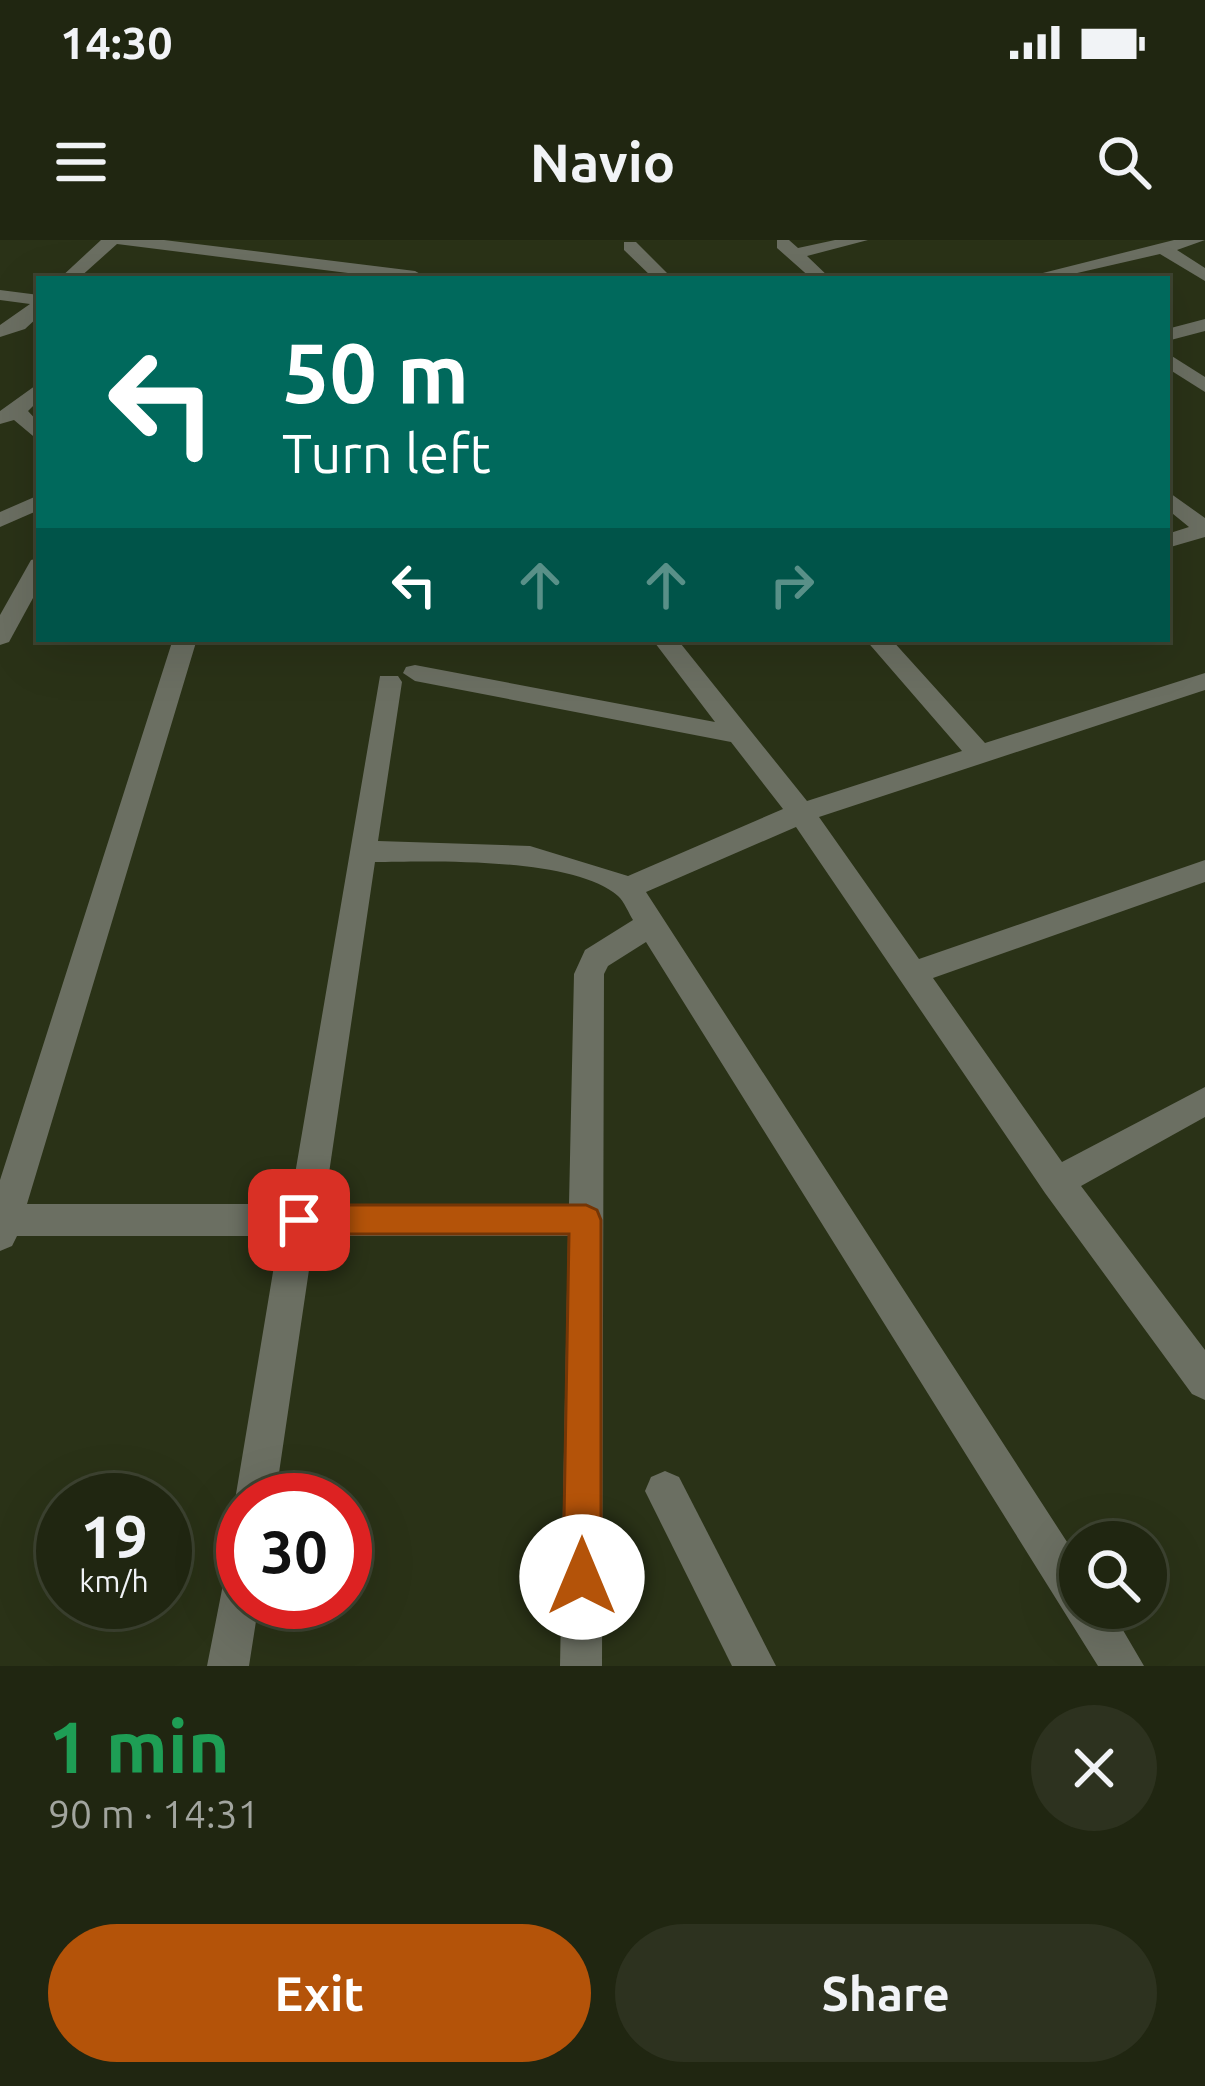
<!DOCTYPE html>
<meta charset="utf-8">
<style>
:root{--surface:#202611;--page:#2d321f;--text:#f1f3f6;--muted:#a2a59f;--line:#3d4331;--accent:#b45309}
body{margin:0;font-family:Ubuntu,sans-serif;background:var(--page);color:var(--text);height:100vh;display:flex;flex-direction:column;font-size:45px;white-space:nowrap}
*{box-sizing:border-box;margin:0}
p{font-size:39px;color:var(--muted)}
.icon{flex:none;width:66px;height:66px;fill:none;stroke:currentColor;stroke-width:2;stroke-linecap:round;stroke-linejoin:round}
.map{position:relative;height:1426px;overflow:hidden}
.drawer{display:flex;flex-direction:column;background:var(--surface);flex:1}
.drawer>*{flex:none}
.banner{position:absolute;left:36px;top:36px;width:1134px;height:366px;border-radius:0px;box-shadow:0 12px 48px #0002,0 0 0 3px var(--line);background:#00695c;color:#fff;overflow:hidden}
.controls{position:absolute;left:1059px;top:1281px;display:grid;gap:24px}
.controls a{display:grid;place-items:center;width:108px;height:108px;border-radius:50%;background:var(--surface);box-shadow:0 12px 48px #0002,0 0 0 3px var(--line);font-size:60px}
.speed{position:absolute;left:36px;top:1233px;display:flex;gap:24px;font-size:60px;font-weight:700;text-align:center}
.speed>*{display:grid;place-content:center;width:156px;height:156px;border-radius:50%;background:var(--surface);box-shadow:0 12px 48px #0002,0 0 0 3px var(--line);line-height:1}
.speed small{font-size:30px;font-weight:400}
.speed .limit{border:18px solid #d22;background:#fff;color:#111}
.pin{position:absolute;display:grid;place-items:center;width:102px;height:102px;color:#fff;margin:-51px;border-radius:24px;box-shadow:0 6px 18px #0006}
.me{position:absolute;width:132px;margin:-66px;rotate:0deg;stroke-linejoin:round;filter:drop-shadow(0 0 9px #0008)}
.turn{display:flex;align-items:center;gap:42px;height:252px;padding:0 48px;font-size:54px}
.turn .icon{width:156px;height:156px;stroke-width:2.5}
.turn b{display:block;font-size:84px;line-height:102px}
.lanes{display:flex;align-items:center;height:114px;padding:0 48px;background:#0003;justify-content:center;gap:60px;direction:ltr}
.lanes .off{opacity:.35}
.round{display:grid;place-items:center;flex:none;width:126px;height:126px;border-radius:63px;background:var(--page)}
.overview{display:flex;align-items:center;justify-content:space-between;height:204px;padding:0 48px}
h1{font-size:72px;font-weight:600;line-height:90px;color:#1e9e55}
.primary-button{display:flex;gap:24px;margin-top:auto;padding:24px 48px}
.primary-button a{flex:1;height:138px;border-radius:72px;background:var(--accent);color:#fff;font-size:48px;font-weight:600;line-height:138px;text-align:center}
.primary-button a+a{background:var(--page);color:var(--text)}
.status{display:flex;justify-content:space-between;align-items:center;height:84px;padding:0 60px;background:var(--surface);direction:ltr}
.status svg{height:33px;fill:currentColor}
header{display:flex;justify-content:space-between;align-items:center;height:156px;padding:0 48px;background:var(--surface);font-size:54px;font-weight:600}
.map>svg:first-child{display:block}
</style>
<div class="status"><b>14:30</b><svg viewBox="0 0 49 12"><path d="M0 12V9h3v3zM5 12V6h3v6zM10 12V3h3v9zM15 12V0h3v12zM26 1h20v11H26zM47 4h2v5h-2z"/></svg></div>
<header><svg class="icon" aria-label="menu" viewBox="0 0 24 24"><path d="M4 6h16M4 12h16M4 18h16"/></svg>Navio<svg class="icon" aria-label="search" viewBox="0 0 24 24"><circle cx="10" cy="10" r="6"/><path d="M15 15l6 6"/></svg></header>
<div class="map">
<svg width="1205" height="1426" viewBox="0 0 1205 1426">
<rect width="100%" height="100%" fill="#2a3217"/>
<g fill="none" stroke-linecap="round" stroke-linejoin="round">
<g fill="#6b6f62" fill-rule="evenodd">
<path d="M101 0H164L415 31 424 36 396 39 117 4 78 39H59Z"/>
<path d="M777 0H789L798 8 835 0H868L807 16 831 39H812L777 8Z"/>
<path d="M1174 0H1205L1177 10 1205 28V41L1160 14 1051 39H1019Z"/>
<path d="M624 2H636L673 39H654L624 10Z"/>
<path d="M0 50 39 55V76L25 89 0 97V85L30 64 0 60Z"/>
<path d="M1205 79V91L1167 101V89Z"/>
<path d="M1167 113 1205 137V152L1167 128Z"/>
<path d="M39 143V160L28 171 39 183V201L14 180 0 184V171Z"/>
<path d="M1167 251 1205 278V297L1167 308V294L1189 287 1167 269Z"/>
<path d="M39 255V270L0 287V272Z"/>
<path d="M39 318V347L9 402 0 405V375L31 320Z"/>
<path d="M173 399H197L27 964H569L574 734 585 710 633 680C629 674 624 661 618 656 574 617 432 621 375 622L328 940 323 951 311 955 299 951 294 940 380 436H398L402 442 378 601 530 606 628 636 783 569 731 502 415 441 403 433 406 427 415 425 715 482 652 399H677L807 561 962 511 865 399H891L985 503 1205 433V450L819 577 919 719 1205 620V642L933 738 1062 922 1205 847V877L1081 946 1205 1110V1160L1192 1154 1045 953 796 587 646 652 1080 1322V1368H1110L1144 1426H1098L646 702 608 726 604 734 602 1426H560L568 996H314L275 1260H243L241 1274 235 1260 279 996H17L12 1006 0 1011V940Z"/>
<path d="M665 1231 679 1237 776 1426H732L645 1251 651 1237Z"/>
<path d="M243 1313V1362H259L249 1426H207L228 1319Z"/>
</g>
</g>
<path fill="#b45309" stroke="#753606" stroke-width="3" d="M299 965H586L597 970 601 980V1337L595 1350 582 1356 569 1350 563 1337 569 994H299L288 990 284 980 288 970Z"/>
</svg>
<div class="controls">
<a><svg class="icon" aria-label="search" viewBox="0 0 24 24"><circle cx="10" cy="10" r="6"/><path d="M15 15l6 6"/></svg></a>
</div>
<div class="speed"><div>19<small>km/h</small></div><div class="limit">30</div></div>
<div class="pin" style="left:299px;top:980px;background:#d93025"><svg class="icon" aria-label="arrive" viewBox="0 0 24 24"><path d="M6 21V4h12l-3 4 3 4H6"/></svg></div>
<svg class="me" style="left:582px;top:1337px" viewBox="-20 -20 40 40"><circle r="19" fill="#fff"/><path d="M0-13L10 11 0 6-10 11z" fill="#b45309"/></svg>
<div class="banner">
<div class="turn"><svg class="icon" aria-label="left" viewBox="0 0 24 24"><path d="M17 20v-9H6M10 6l-5 5 5 5"/></svg><div><b>50 m</b>Turn left</div></div>
<div class="lanes"><svg class="icon" aria-label="left" viewBox="0 0 24 24"><path d="M17 20v-9H6M10 6l-5 5 5 5"/></svg><svg class="icon off" aria-label="ahead" viewBox="0 0 24 24"><path d="M12 20V5M6 11l6-6 6 6"/></svg><svg class="icon off" aria-label="ahead" viewBox="0 0 24 24"><path d="M12 20V5M6 11l6-6 6 6"/></svg><svg class="icon off" aria-label="right" viewBox="0 0 24 24"><path d="M7 20v-9h11M14 6l5 5-5 5"/></svg></div>
</div>
</div>
<section class="drawer">
<div class="overview"><div><h1>1 min</h1><p>90 m · 14:31</p></div><a class="round"><svg class="icon" aria-label="close" viewBox="0 0 24 24"><path d="M6 6l12 12M18 6L6 18"/></svg></a></div>
<div class="primary-button"><a>Exit</a><a>Share</a></div>
</section>
